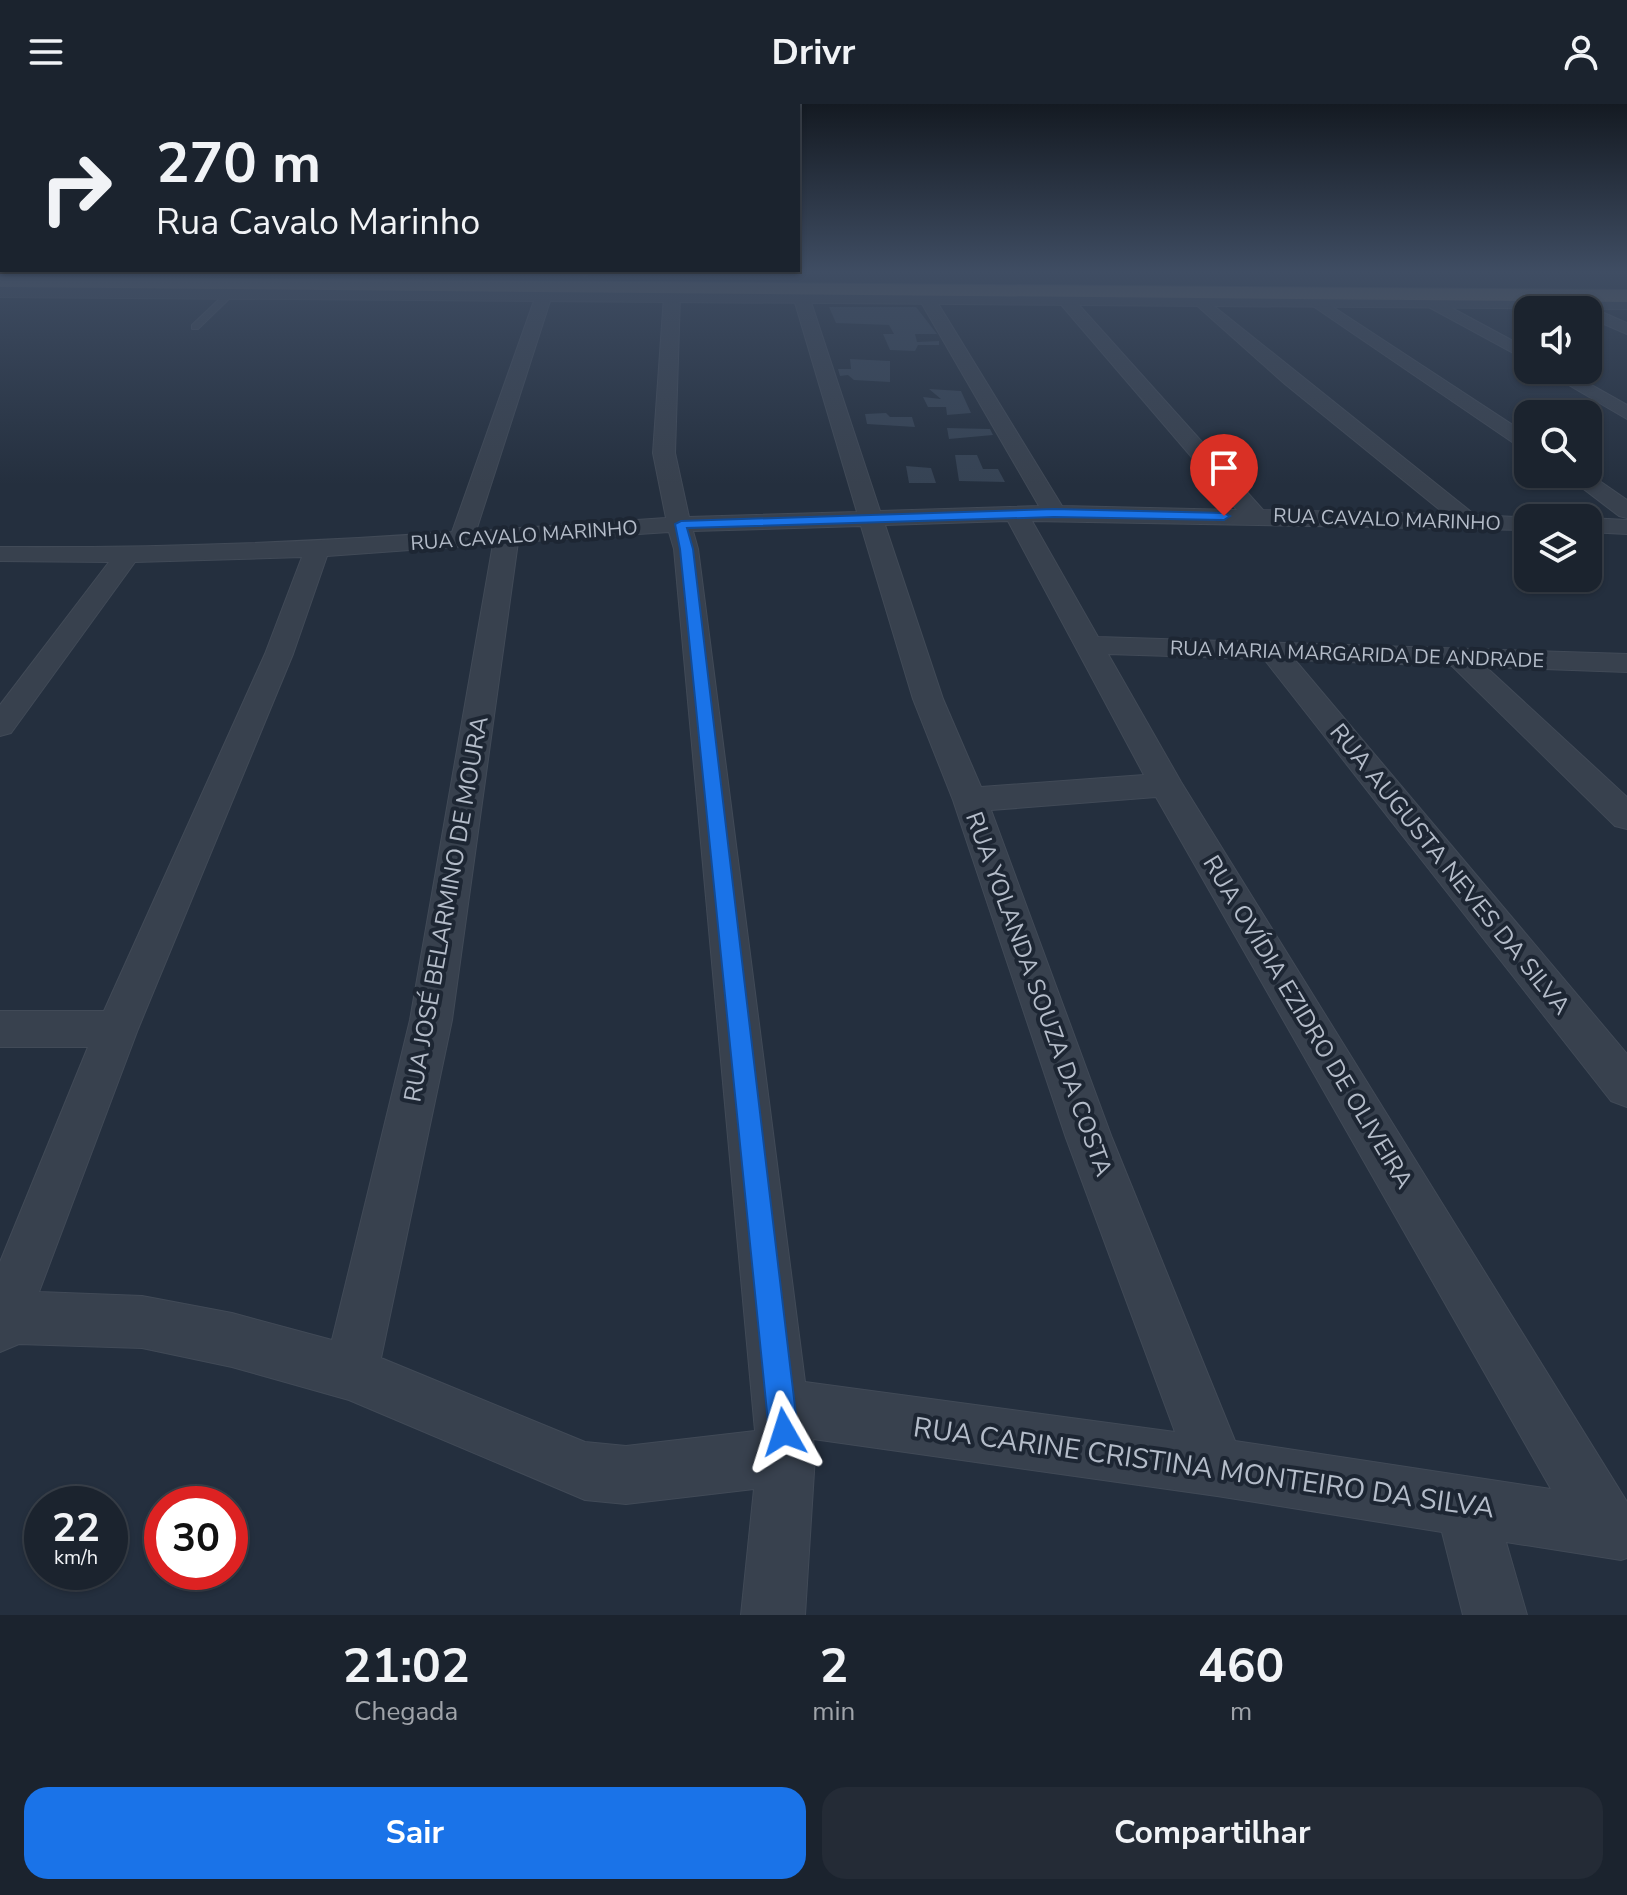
<!DOCTYPE html>
<html lang="pt">
<meta charset="utf-8">
<style>
:root{--surface:#1b232e;--page:#242b36;--text:#f1f3f6;--muted:#a0a4aa;--line:#39404a;--accent:#1a73e8}
body{margin:0;font-family:"Nunito Sans",sans-serif;background:var(--page);color:var(--text);height:100vh;display:flex;flex-direction:column;font-size:30px;white-space:nowrap}
*{box-sizing:border-box;margin:0}
p{font-size:26px;color:var(--muted)}
.icon{flex:none;width:44px;height:44px;fill:none;stroke:currentColor;stroke-width:2;stroke-linecap:round;stroke-linejoin:round}
.map{position:relative;height:1511px;overflow:hidden}
.drawer{display:flex;flex-direction:column;background:var(--surface);flex:1}
.drawer>*{flex:none}
.guide{position:absolute;left:0px;top:0px;width:800px;height:168px;box-shadow:0 2px 6px #0004,0 0 0 2px var(--line);background:#1b232e;color:var(--text);overflow:hidden}
.tools{position:absolute;left:1514px;top:192px;display:grid;gap:16px}
.tools a{display:grid;place-items:center;width:88px;height:88px;border-radius:16px;background:var(--surface);box-shadow:0 2px 6px #0004,0 0 0 2px var(--line);font-size:40px}
.speed{position:absolute;left:24px;top:1382px;display:flex;gap:16px;font-size:40px;font-weight:700;text-align:center}
.speed>*{display:grid;place-content:center;width:104px;height:104px;border-radius:50%;background:var(--surface);box-shadow:0 2px 6px #0004,0 0 0 2px var(--line);line-height:1}
.speed small{font-size:20px;font-weight:400}
.speed .limit{border:12px solid #d22;background:#fff;color:#111}
.pin{position:absolute;display:grid;place-items:center;width:68px;height:68px;color:#fff;margin:-82px -34px;border-radius:50% 50% 50% 0;rotate:-45deg;box-shadow:0 0 8px #0007}
.pin .icon{rotate:45deg}
.me{position:absolute;width:88px;margin:-44px;rotate:354deg;stroke-linejoin:round;filter:drop-shadow(0 0 6px #0008)}
.turn{display:flex;align-items:center;gap:28px;height:168px;padding:0 24px;font-size:36px}
.turn .icon{width:104px;height:104px;stroke-width:2.5}
.turn b{display:block;font-size:56px;line-height:68px}
.eta{display:flex;justify-content:space-evenly;align-items:center;height:136px;text-align:center}
.eta b{font-size:48px;font-weight:700;line-height:56px}
.primary-button{display:flex;gap:16px;margin-top:auto;padding:16px 24px}
.primary-button a{flex:1;height:92px;border-radius:24px;background:var(--accent);color:#fff;font-size:32px;font-weight:700;line-height:92px;text-align:center}
.primary-button a+a{background:var(--page);color:var(--text)}
header{display:flex;justify-content:space-between;align-items:center;height:104px;padding:0 24px;background:var(--surface);font-size:36px;font-weight:700}
.map>svg:first-child{display:block}
</style>
<header><svg class="icon" aria-label="menu" viewBox="0 0 24 24"><path d="M4 6h16M4 12h16M4 18h16"/></svg>Drivr<svg class="icon" aria-label="person" viewBox="0 0 24 24"><circle cx="12" cy="8" r="4"/><path d="M4 21q1-7 8-7t8 7"/></svg></header>
<div class="map">
<svg width="1627" height="1511" viewBox="0 0 1627 1511">
<rect width="100%" height="100%" fill="#242f3e"/>
<g fill="#364354">
<path d="M829 203H916L937 230H915L917 238 939 237V241H918L915 247 890 246 883 230H894L889 221 836 219Z"/>
<path d="M850 255 890 257V278L854 276 848 271 840 272 838 265H851Z"/>
<path d="M929 285 961 287 971 309 947 311 946 303H928L923 293 941 295Z"/>
<path d="M886 309 890 313H912L915 323 867 320 865 310Z"/>
<path d="M947 324 990 325 993 331 949 335Z"/>
<path d="M955 351H977L983 365H998L1005 378 959 377Z"/>
<path d="M906 362 931 364 936 379H909Z"/>
</g>
<g fill="none" stroke-linecap="round" stroke-linejoin="round">
<defs>
<g id="service">
<path d="M579 169H587L588 170 584 172Z"/>
<path d="M229 186 236 188 198 225H192V221Z"/>
</g>
<g id="minor">
<path d="M544 186 552 191 476 427 666 414 653 349 664 192 672 187 680 192 675 349 689 413 857 408 793 192 801 187 809 192 880 407 1039 402 918 193 926 188 934 193 1062 402 1237 406 1058 197 1056 194 1064 189 1070 191 1263 406 1445 410 1285 280 1193 198V192L1199 190 1475 411 1536 414H1528V426L1032 417 1098 533 1627 550V568L1486 563 1627 693V725L1615 722 1452 562 1295 556 1627 950V1003L1611 997 1264 555 1108 550 1181 678 1627 1398V1454L1621 1456 1506 1438 1527 1511H1463L1442 1428 1217 1392 813 1335 815 1352 805 1511H741L754 1385 626 1400 585 1396 349 1296 232 1263 142 1244 19 1240 0 1248V1158L88 943H0V907H104L265 550 302 453 135 458 11 629 0 632V601L109 458 0 457V443C151 444 301 439 452 428L536 191ZM1008 417 1144 671 981 683 943 595 885 421ZM861 422 913 595 953 696 1066 1034 1175 1328 805 1278 698 445 693 427ZM669 428 674 445 755 1327 626 1342 585 1338 381 1254 452 916 518 438ZM493 440 410 916 332 1236 232 1209 142 1192 39 1188 138 925 293 550 327 452ZM1156 693 1551 1385 1235 1337 1112 1034 991 706Z"/>
<path d="M1316 192 1528 331V346L1521 344 1310 200V194Z"/>
<path d="M1433 194 1528 245V257L1427 202V196Z"/>
<path d="M1588 202 1627 219V230L1588 213V206H1581Z"/>
<path d="M1543 266H1565L1627 301V315Z"/>
<path d="M1588 369 1627 396V414L1619 412 1564 370Z"/>
<path d="M1588 414 1627 416V430L1588 428Z"/>
</g>
<path id="tertiary" d="M0 181 1627 193V205L0 193Z"/>
<path id="trunk" d="M0 173 1627 186V198L0 183Z"/>
</defs>
<use href="#service" stroke="#414a57" stroke-width="2"/>
<use href="#minor" stroke="#414a57" stroke-width="2"/>
<use href="#tertiary" stroke="#414a57" stroke-width="2"/>
<use href="#trunk" stroke="#434c59" stroke-width="2"/>
<use href="#service" fill="#38414e" fill-rule="evenodd"/>
<use href="#minor" fill="#38414e" fill-rule="evenodd"/>
<use href="#tertiary" fill="#38414e" fill-rule="evenodd"/>
<use href="#trunk" fill="#656462" fill-rule="evenodd"/>
</g>
<linearGradient id="sky" x2="0" y2="1"><stop stop-color="#141a22"/><stop offset="0.44" stop-color="#3f4d63"/><stop offset="1" stop-color="#3f4d63" stop-opacity="0"/></linearGradient>
<rect width="1627" height="381" fill="url(#sky)"/>
<path fill="#1a73e8" stroke="#114b97" stroke-width="2" d="M1054 405 1224 409 1230 412 1224 416 1054 413 687 424 693 445 798 1328 794 1338 784 1342 773 1338 769 1328 680 445 675 420 681 417Z"/>
<g text-anchor="middle" stroke-width="8" stroke-linejoin="round" paint-order="stroke">
<g font-size="20" fill="#b4bcc9" stroke="#1d2633">
<text transform="translate(1387 415) rotate(2)" y="7">RUA CAVALO MARINHO</text>
<text transform="translate(524 431) rotate(-4)" y="7">RUA CAVALO MARINHO</text>
<text transform="translate(1357 550) rotate(2)" y="7">RUA MARIA MARGARIDA DE ANDRADE</text>
</g>
<g font-size="24" fill="#b4bcc9" stroke="#1d2633">
<text transform="translate(1450 765) rotate(51)" y="8">RUA AUGUSTA NEVES DA SILVA</text>
<text transform="translate(446 805) rotate(-80)" y="8">RUA JOSÉ BELARMINO DE MOURA</text>
<text transform="translate(1039 890) rotate(70)" y="8">RUA YOLANDA SOUZA DA COSTA</text>
<text transform="translate(1308 918) rotate(59)" y="8">RUA OVÍDIA EZIDRO DE OLIVEIRA</text>
</g>
<g font-size="28" fill="#b4bcc9" stroke="#1d2633">
<text transform="translate(1204 1363) rotate(8)" y="10">RUA CARINE CRISTINA MONTEIRO DA SILVA</text>
</g>
</g>
</svg>
<div class="tools">
<a><svg class="icon" aria-label="sound" viewBox="0 0 24 24"><path d="M4 9h4l5-4v14l-5-4H4zM17 9q2 3 0 6"/></svg></a>
<a><svg class="icon" aria-label="search" viewBox="0 0 24 24"><circle cx="10" cy="10" r="6"/><path d="M15 15l6 6"/></svg></a>
<a><svg class="icon" aria-label="layers" viewBox="0 0 24 24"><path d="M12 4l9 5-9 5-9-5zM3 14l9 5 9-5"/></svg></a>
</div>
<div class="speed"><div>22<small>km/h</small></div><div class="limit">30</div></div>
<div class="pin" style="left:1224px;top:412px;background:#d93025"><svg class="icon" aria-label="arrive" viewBox="0 0 24 24"><path d="M6 21V4h12l-3 4 3 4H6"/></svg></div>
<svg class="me" style="left:784px;top:1328px" viewBox="-20 -20 40 40"><path d="M0-17L14 15 0 8-14 15z" fill="#1a73e8" stroke="#fff" stroke-width="4"/></svg>
<div class="guide">
<div class="turn"><svg class="icon" aria-label="right" viewBox="0 0 24 24"><path d="M7 20v-9h11M14 6l5 5-5 5"/></svg><div><b>270 m</b>Rua Cavalo Marinho</div></div>
</div>
</div>
<section class="drawer">
<div class="eta">
<div><b>21:02</b><p>Chegada</p></div>
<div><b>2</b><p>min</p></div>
<div><b>460</b><p>m</p></div>
</div>
<div class="primary-button"><a>Sair</a><a>Compartilhar</a></div>
</section>
